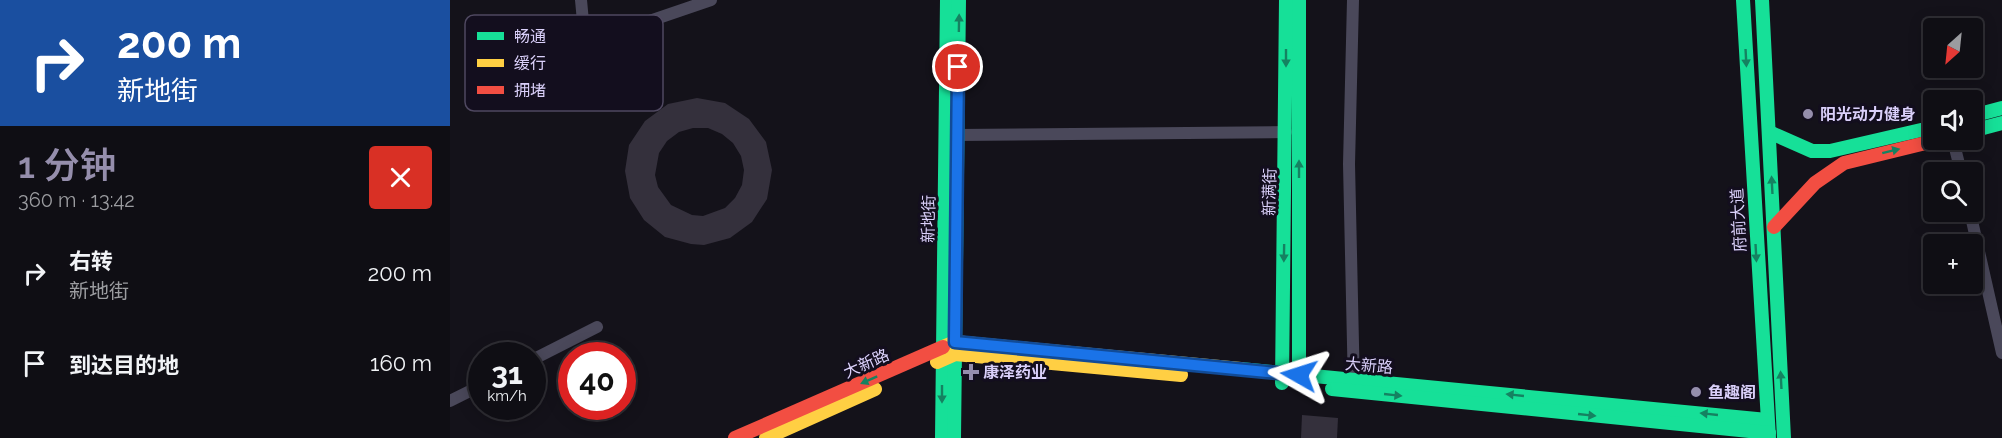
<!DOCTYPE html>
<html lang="zh">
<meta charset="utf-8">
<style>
:root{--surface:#0f0e14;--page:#18171d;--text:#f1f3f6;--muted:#9b9ca0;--line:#2f2e34;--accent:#958eac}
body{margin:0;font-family:Raleway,"Noto Sans SC",sans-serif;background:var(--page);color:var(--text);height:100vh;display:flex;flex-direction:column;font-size:22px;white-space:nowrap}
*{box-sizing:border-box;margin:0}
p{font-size:20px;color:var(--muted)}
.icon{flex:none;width:33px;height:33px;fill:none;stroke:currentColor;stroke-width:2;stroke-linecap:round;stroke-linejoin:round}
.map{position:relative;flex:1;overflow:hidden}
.side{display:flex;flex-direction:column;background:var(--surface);width:450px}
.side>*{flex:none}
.top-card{background:#1a4fa0;color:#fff;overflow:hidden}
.needle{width:39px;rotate:207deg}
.controls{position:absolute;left:1473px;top:18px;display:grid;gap:12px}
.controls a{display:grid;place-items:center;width:60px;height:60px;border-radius:6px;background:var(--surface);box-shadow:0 3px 15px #0003,0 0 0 2px var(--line);font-size:30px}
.speed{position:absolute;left:18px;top:342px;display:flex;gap:12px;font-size:30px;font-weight:700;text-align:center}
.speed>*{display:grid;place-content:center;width:78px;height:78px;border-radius:50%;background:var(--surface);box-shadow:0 3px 15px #0003,0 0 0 2px var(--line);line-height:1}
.speed small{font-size:15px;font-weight:400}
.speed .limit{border:9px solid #d22;background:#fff;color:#111}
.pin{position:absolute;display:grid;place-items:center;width:51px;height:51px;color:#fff;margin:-26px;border:3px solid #fff;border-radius:50%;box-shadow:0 2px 6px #0007}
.me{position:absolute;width:66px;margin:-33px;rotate:276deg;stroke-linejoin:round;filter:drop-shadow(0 0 4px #0008)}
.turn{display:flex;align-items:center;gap:21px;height:126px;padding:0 18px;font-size:27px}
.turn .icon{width:78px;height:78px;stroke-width:2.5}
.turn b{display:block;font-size:42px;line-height:51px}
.round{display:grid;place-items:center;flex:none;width:63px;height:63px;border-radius:6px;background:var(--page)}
.headline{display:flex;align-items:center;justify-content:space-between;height:102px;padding:0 18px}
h1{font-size:36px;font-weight:600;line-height:45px;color:var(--accent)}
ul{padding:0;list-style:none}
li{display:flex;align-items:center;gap:18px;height:90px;padding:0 18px}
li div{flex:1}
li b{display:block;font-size:22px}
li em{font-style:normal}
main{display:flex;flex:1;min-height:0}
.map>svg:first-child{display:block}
</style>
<main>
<section class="side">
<div class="top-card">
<div class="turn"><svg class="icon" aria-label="right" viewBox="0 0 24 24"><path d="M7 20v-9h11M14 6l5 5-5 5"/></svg><div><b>200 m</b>新地街</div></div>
</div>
<div class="headline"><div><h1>1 分钟</h1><p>360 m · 13:42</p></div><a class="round" style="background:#d93025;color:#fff"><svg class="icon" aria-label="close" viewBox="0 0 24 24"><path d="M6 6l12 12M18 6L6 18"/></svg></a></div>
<ul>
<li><svg class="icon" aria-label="right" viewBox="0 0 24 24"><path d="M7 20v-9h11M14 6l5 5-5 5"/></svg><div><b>右转</b><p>新地街</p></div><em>200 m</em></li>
<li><svg class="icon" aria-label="arrive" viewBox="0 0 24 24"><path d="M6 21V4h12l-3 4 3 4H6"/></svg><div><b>到达目的地</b></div><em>160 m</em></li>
</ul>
</section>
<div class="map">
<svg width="1552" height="438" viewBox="0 0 1552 438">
<rect width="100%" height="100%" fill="#14121a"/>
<g fill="#34303c" fill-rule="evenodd">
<path d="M247 98 275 103 299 119 316 142 322 170 317 199 302 222 280 238 254 245 241 244 215 237 194 220 180 198 175 171 179 145 195 121 218 104ZM243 128H258L272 134 283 143 291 156 294 170 292 185 285 198 275 208 253 216 242 215 221 205 208 187 205 175 209 153 217 141 229 132Z"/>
<path d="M852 415 888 418 887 438H851Z"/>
</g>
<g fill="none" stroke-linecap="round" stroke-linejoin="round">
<g stroke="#4a485a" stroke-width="12">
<path d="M131 0 135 43 261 0"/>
<path d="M903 0 899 164 904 389"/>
<path d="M507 135 836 132"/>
<path d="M1503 140 1511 172"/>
<path d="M1520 212 1552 353"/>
<path d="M82 360 147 327"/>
<path d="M0 401 32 385"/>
</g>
<g stroke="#16e098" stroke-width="14">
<path d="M849 0V375"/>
<path d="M1293 0 1319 438"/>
<path d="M1312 0 1334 438"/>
<path d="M1522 116 1552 108"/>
<path d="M1522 131 1552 123"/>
<path d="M1319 132 1362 151H1380L1484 127"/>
<path d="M791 369 1317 420"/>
<path d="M832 383 836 0"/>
<path d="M882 389 1319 433"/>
<path d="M492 438 497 0"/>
<path d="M504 438 509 0"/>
</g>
<g stroke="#ffcf43" stroke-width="14">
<path d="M493 347 505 342 791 369"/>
<path d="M487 362 505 354 731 375"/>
<path d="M316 438 425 389"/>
</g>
<g stroke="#f24e42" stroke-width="14">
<path d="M1324 227 1365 183 1394 163 1488 140"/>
<path d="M285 438 493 347"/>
</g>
</g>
<defs><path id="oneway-solid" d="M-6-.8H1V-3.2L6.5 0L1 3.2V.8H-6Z" transform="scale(1.5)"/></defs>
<g fill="#158261">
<use href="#oneway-solid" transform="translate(509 23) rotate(-89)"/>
<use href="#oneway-solid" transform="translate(836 58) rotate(90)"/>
<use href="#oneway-solid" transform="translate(1296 58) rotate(87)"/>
<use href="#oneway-solid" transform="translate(1441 151) rotate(-14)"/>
<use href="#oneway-solid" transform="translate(849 169) rotate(-90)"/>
<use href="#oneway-solid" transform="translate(1322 185) rotate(-93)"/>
<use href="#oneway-solid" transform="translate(834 253) rotate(91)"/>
<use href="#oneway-solid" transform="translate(1306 253) rotate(87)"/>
<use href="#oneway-solid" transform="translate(419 380) rotate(156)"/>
<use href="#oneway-solid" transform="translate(1331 380) rotate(-93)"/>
<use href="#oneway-solid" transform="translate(492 394) rotate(90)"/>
<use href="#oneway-solid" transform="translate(943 395) rotate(6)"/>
<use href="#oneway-solid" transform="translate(1065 395) rotate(-174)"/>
<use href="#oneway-solid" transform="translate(1259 414) rotate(-174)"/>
<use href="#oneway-solid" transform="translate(1137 415) rotate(6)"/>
</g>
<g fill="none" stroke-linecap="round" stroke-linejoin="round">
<defs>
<path id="route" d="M508 67 505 342 849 375"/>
</defs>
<use href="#route" stroke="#114b97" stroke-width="15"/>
<use href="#route" stroke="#1a73e8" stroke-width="10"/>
</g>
<g fill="#958eac" stroke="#130e1e" stroke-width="2">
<circle cx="1358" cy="114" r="6"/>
<path d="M518 363h6v6h6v6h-6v6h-6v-6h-6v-6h6z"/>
<circle cx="1246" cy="392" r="6"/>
</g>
<g text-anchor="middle" stroke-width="6" stroke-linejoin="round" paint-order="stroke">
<g font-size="16" font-weight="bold" fill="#dad0fa" stroke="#130e1e" text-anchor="start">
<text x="1370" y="120">阳光动力健身</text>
<text x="533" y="378">康泽药业</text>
<text x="1258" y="398">鱼趣阁</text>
</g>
<g font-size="16" fill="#dad0fa" stroke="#130e1e">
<text transform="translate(819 192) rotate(-89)" y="6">新满街</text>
<text transform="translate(478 219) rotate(-89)" y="6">新地街</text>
<text transform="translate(1288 220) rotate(-93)" y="6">府前大道</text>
<text transform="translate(416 363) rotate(-24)" y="6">大新路</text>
<text transform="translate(919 365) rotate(5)" y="6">大新路</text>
</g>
</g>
<rect x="15" y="15" width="198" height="96" rx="9" fill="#130e1e" stroke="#4f4860" stroke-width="1.5"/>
<rect x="27" y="32" width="27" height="8" fill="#16e098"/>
<rect x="27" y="59" width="27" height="8" fill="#ffcf43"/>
<rect x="27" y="86" width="27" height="8" fill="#f24e42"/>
<g font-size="16" fill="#dad0fa">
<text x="64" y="42">畅通</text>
<text x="64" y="69">缓行</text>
<text x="64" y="96">拥堵</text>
</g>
</svg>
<div class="controls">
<a><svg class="needle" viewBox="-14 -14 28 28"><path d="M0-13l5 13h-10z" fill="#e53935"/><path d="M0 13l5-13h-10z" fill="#9b9ca0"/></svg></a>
<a><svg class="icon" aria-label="sound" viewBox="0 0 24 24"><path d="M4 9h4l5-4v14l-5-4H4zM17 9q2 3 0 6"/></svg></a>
<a><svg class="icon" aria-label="search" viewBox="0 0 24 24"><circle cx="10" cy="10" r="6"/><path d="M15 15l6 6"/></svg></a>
<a>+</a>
</div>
<div class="speed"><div>31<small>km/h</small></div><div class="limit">40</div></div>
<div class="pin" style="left:508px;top:67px;background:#d93025"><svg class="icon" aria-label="arrive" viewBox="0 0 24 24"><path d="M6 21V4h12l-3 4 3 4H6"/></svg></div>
<svg class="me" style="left:849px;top:375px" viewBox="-20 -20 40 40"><path d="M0-17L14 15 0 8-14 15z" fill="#1a73e8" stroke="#fff" stroke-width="4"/></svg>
</div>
</main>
